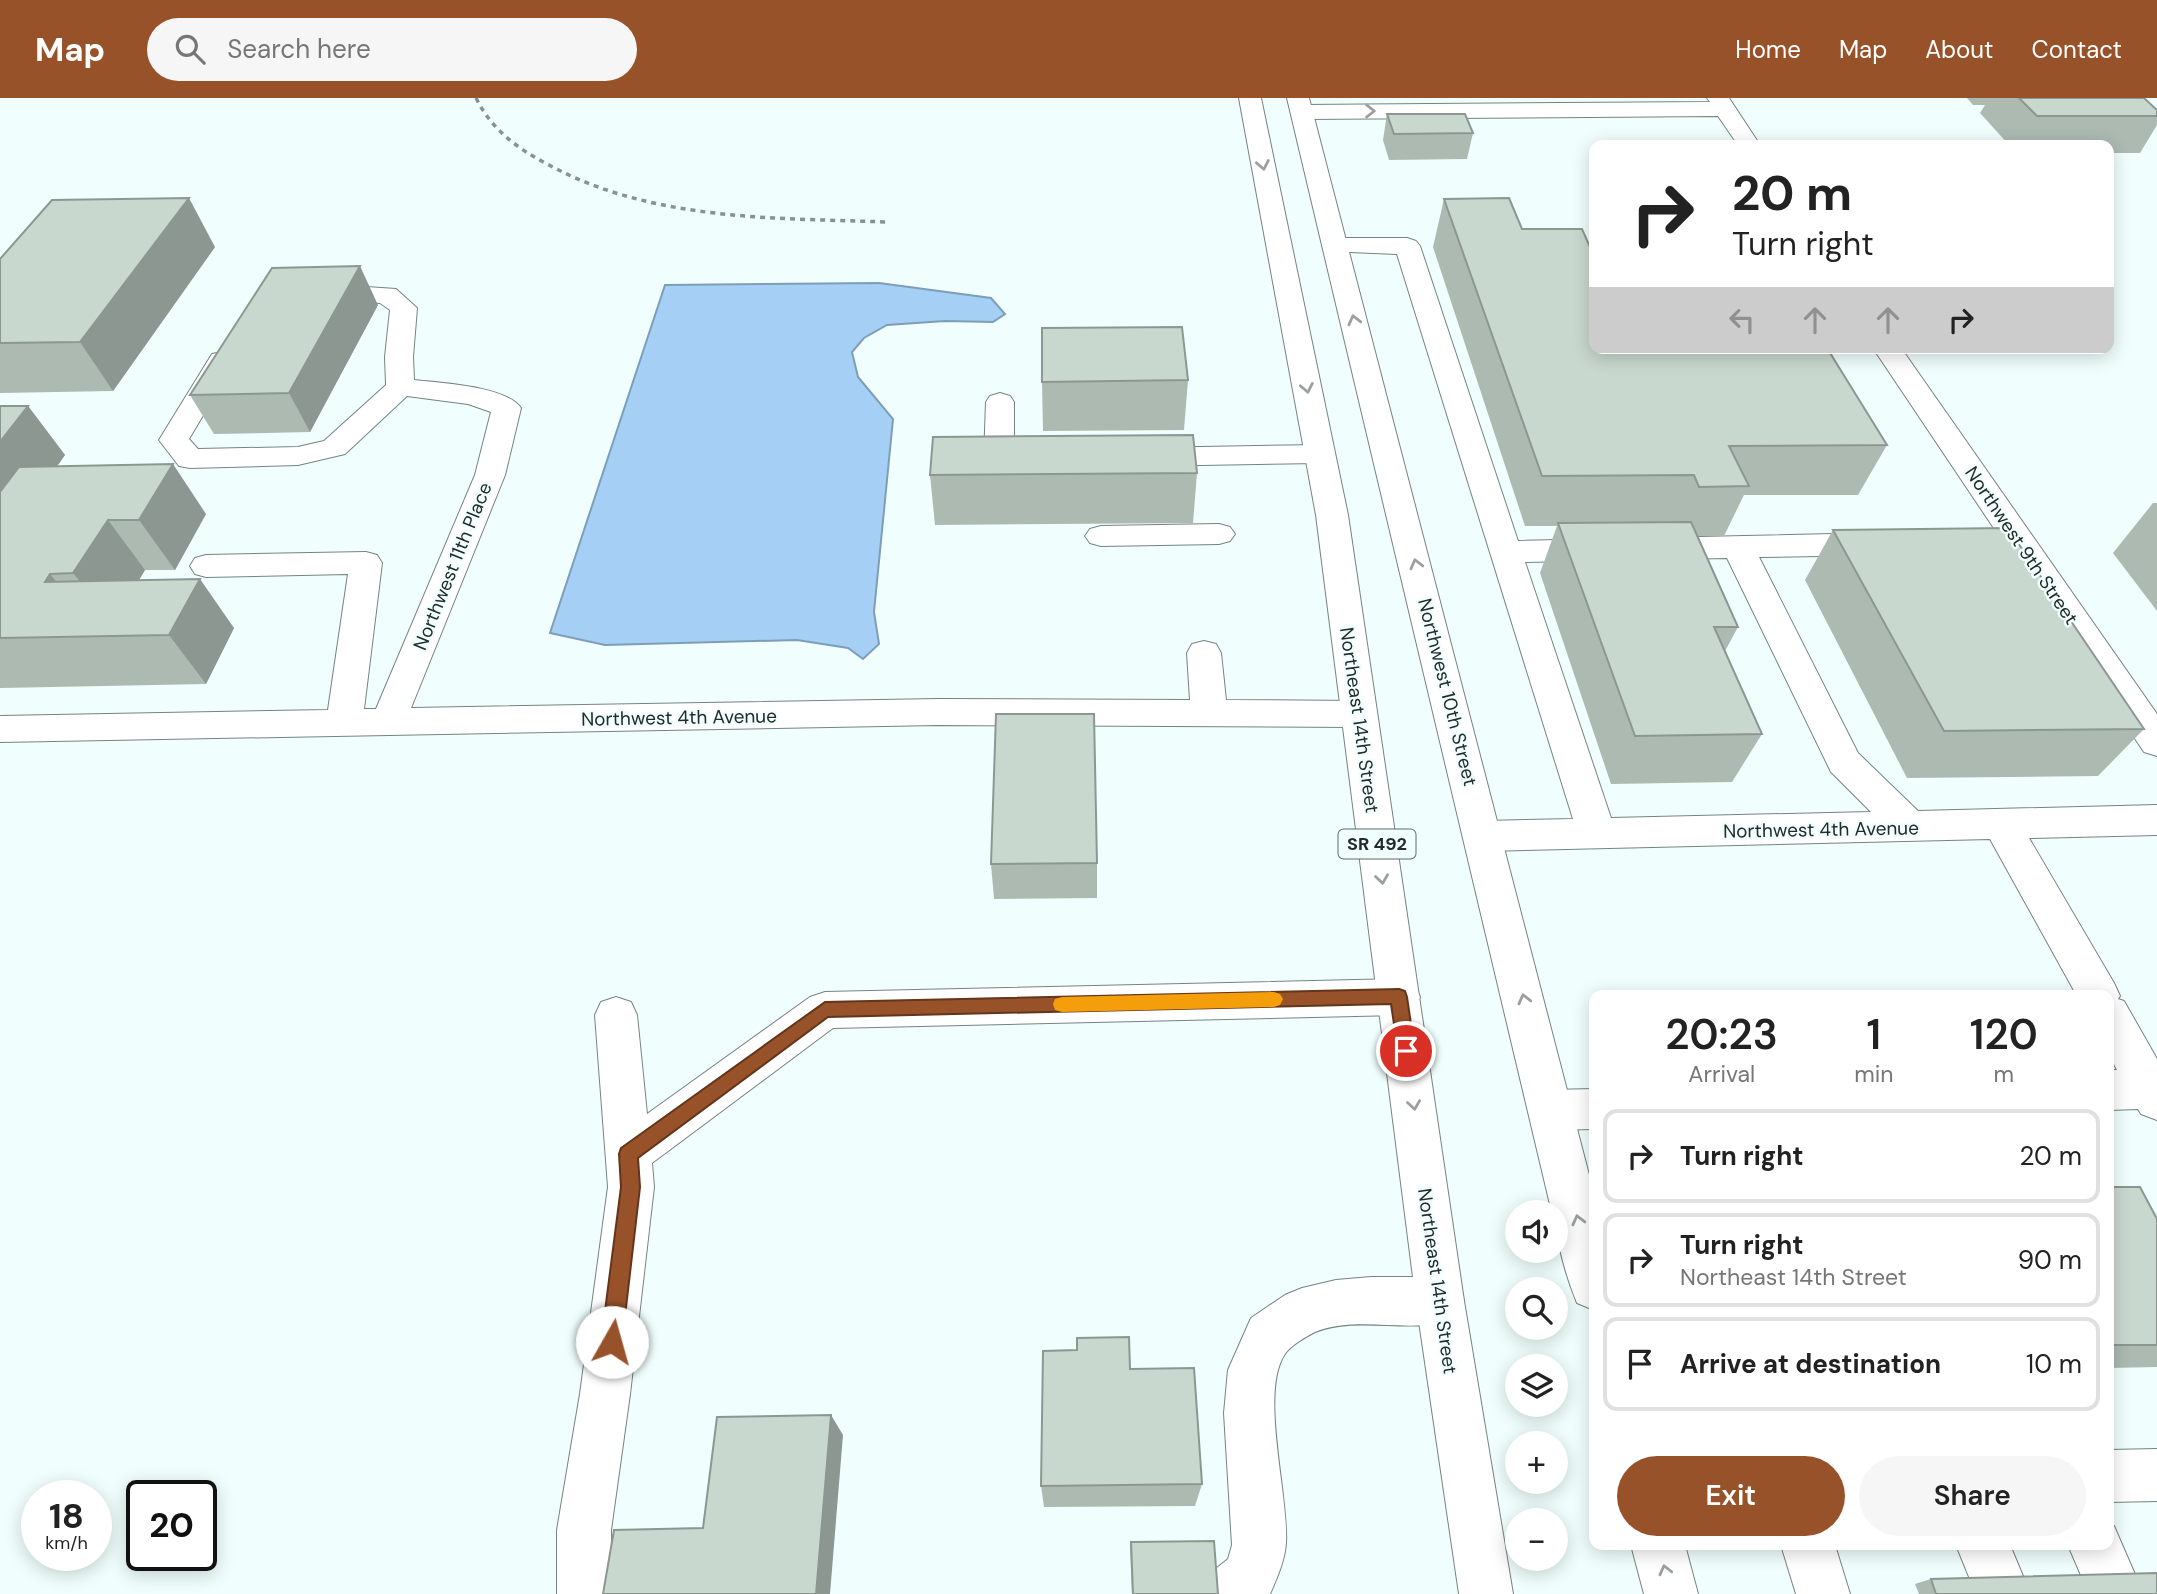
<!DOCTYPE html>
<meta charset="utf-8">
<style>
:root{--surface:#fff;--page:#f6f6f6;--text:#222;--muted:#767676;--line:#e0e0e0;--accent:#98522a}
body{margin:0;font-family:"DM Sans",sans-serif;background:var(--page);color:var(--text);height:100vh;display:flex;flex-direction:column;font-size:26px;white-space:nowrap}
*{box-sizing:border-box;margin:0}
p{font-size:23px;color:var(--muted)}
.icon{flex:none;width:38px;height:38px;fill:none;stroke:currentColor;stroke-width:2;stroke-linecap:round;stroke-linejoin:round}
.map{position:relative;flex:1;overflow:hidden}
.sheet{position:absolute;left:1589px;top:892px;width:525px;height:560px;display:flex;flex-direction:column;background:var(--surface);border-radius:14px;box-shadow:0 4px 18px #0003}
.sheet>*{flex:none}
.top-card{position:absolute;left:1589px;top:42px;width:525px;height:214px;border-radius:14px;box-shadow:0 4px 18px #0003;background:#fff;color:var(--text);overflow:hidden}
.controls{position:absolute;left:1505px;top:1102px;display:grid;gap:14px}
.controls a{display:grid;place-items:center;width:63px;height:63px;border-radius:50%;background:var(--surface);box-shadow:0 4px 18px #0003;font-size:35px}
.speed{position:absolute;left:21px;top:1382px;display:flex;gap:14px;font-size:35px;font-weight:700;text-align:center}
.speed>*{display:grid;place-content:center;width:91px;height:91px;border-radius:50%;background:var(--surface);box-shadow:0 4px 18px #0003;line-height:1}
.speed small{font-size:18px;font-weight:400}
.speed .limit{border:4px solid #111;border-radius:10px;background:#fff;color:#111}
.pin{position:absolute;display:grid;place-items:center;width:60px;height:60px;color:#fff;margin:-30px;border:4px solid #fff;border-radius:50%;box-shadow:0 2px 7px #0007}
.me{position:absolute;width:77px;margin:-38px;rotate:7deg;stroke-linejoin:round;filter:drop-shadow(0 0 5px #0008)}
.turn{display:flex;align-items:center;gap:24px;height:147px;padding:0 28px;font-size:32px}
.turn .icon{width:91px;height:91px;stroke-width:2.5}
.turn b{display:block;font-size:49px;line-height:60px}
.lanes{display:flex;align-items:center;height:66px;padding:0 28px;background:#0003;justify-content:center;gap:35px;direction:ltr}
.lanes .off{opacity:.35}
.eta{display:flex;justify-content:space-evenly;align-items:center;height:119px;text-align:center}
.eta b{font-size:42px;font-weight:600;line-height:49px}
.primary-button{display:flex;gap:14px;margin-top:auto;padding:14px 28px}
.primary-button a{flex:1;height:80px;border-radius:42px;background:var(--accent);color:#fff;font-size:28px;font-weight:600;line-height:80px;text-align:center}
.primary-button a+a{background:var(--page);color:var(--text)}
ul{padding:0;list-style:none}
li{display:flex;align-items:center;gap:21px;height:94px;margin:0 14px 10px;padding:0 14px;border:4px solid var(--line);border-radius:14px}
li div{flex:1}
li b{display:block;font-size:26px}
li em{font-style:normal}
header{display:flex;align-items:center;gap:42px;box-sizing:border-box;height:98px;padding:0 35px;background:var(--accent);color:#fff}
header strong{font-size:33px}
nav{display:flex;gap:38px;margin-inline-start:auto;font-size:24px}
.search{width:490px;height:63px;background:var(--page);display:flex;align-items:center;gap:18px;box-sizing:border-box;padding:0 24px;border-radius:38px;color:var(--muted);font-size:26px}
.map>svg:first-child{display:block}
</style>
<header>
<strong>Map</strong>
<div class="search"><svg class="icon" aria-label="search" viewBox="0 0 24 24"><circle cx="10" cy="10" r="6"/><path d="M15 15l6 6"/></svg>Search here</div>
<nav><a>Home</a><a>Map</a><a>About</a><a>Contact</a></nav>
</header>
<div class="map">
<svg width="2157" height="1496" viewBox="0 0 2157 1496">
<rect width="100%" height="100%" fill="#f0fffd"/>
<path fill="#a5cff5" stroke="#7e9eb8" stroke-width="2" d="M879 185 991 200 1005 216 993 224 945 223 887 227 864 240 852 254 858 279 893 321 874 514 879 546 863 561 848 550 797 542 605 547 550 535 665 187Z"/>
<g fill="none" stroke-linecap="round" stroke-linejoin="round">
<defs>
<g id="minor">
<path d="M1707 0H1729L1760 47H1738L1718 18 1302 21 1294 19 1291 14 1294 9 1302 7 1710 4Z"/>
<path d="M1335 140H1407L1416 143 1420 148 1518 443 1878 435 1889 439 1894 446 1889 453 1878 457 1759 459 1858 655 1918 713 2157 707V737L2029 740 2114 885 2120 898 2118 901 2124 903 2157 961V1022L2141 1016 2138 1011 2109 1012V972H2117L2109 956V898H2077L1990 741 1484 753 1470 749 1465 738 1470 727 1484 723 1573 721 1397 156 1326 153 1322 148 1326 143ZM1727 460 1831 674 1871 714 1611 720 1525 464Z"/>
<path d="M323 186 396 191 417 210 413 259 414 282C440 285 506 288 521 310L505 377 411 610 938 601 1190 602 1187 555 1192 546 1204 543 1216 546 1221 555 1226 602 1359 603 1372 607 1377 616 1372 625 1359 629 938 627 0 644V618L328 612 348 476 206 479 195 476 190 468 195 460 206 457 366 454 377 457 382 465 364 611H376L475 377 491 314 468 306 407 298 345 356 298 367 190 370 179 368 159 342 212 256 222 254 232 256 236 262 189 341 198 351 298 349 324 343 386 287 385 259 390 212 380 205 314 200 310 194 314 188Z"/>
<path d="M1873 250H1901L2157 616V658L2144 654Z"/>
<path d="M1000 295 1010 298 1014 304V352L1038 354 1042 361 1038 368 1027 370 988 368 984 361 986 304 990 298Z"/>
<path d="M1320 347 1331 349 1335 356 1331 363 1320 365 1143 368 1132 366 1128 359 1132 352 1143 350Z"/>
<path d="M1219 426 1230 429 1235 436 1230 443 1219 446 1101 448 1090 445 1085 438 1090 431 1101 428Z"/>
<path d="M1399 881 1414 886 1420 899 1414 912 1399 917 833 930 652 1065 654 1089 630 1296 611 1432V1496H557V1432L580 1296 608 1089 595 917 601 904 616 899 631 904 637 917 647 1016 810 899 825 894Z"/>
<path d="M1594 991V1031L1551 1032 1535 1026 1529 1012 1535 998 1551 992Z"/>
<path d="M1371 1179H1440L1457 1186 1464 1203 1457 1220C1413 1238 1361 1216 1315 1234 1307 1238 1290 1248 1285 1256 1259 1294 1289 1398 1286 1445 1285 1462 1277 1480 1270 1496H1200L1208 1477 1228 1461 1232 1447 1224 1315 1228 1272 1251 1220 1285 1197 1302 1190 1336 1182Z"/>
<path d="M2157 1351V1403L2109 1404V1352Z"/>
<path d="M2109 1426 2114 1428 2137 1481 2131 1496H2089L2068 1447H2109Z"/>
<path d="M1781 1447H1835L1850 1496H1796Z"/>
<path d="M1956 1447H2010L2025 1483 2020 1496H1976Z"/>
</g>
<g id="major">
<path d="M1239 0H1261L1348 417 1464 1203 1513 1496H1459L1416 1203 1316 417Z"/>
<path d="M1287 0H1309L1594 1096V1212L1577 1205C1566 1178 1556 1144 1556 1115H1552Z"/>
<path d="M1631 1447H1685L1698 1496H1644Z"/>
</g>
</defs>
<use href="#minor" stroke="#748483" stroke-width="2"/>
<use href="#major" stroke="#748483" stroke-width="2"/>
<use href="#minor" fill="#fff" fill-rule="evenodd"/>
<use href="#major" fill="#fff" fill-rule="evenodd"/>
<path stroke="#879291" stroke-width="3.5" stroke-dasharray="5 5" stroke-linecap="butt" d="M476 0C492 32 518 51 549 67 652 123 774 120 888 124"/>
</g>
<g fill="#adbab2">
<path d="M1967 0H2144L2157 12V27L2140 55H2109V47H2009L1980 15 1985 7H1973Z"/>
<path d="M1387 16 1473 35 1467 61 1389 62 1383 42Z"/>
<path d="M1444 101 1522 131 1594 250 1887 347 1858 397H1744L1724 438H1698L1738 529 1725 553 1762 636 1732 684 1611 686 1540 475 1557 428H1525L1433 149Z"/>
<path d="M215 149 113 293 0 295V161Z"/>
<path d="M378 207 310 334 214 336 190 297Z"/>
<path d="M1188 282 1184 332 1043 333 1042 284Z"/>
<path d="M0 308H28L65 357 57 368 206 416 175 472H145L139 482 234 530 206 586 0 590Z"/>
<path d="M1197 375 1193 425 935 427 930 377Z"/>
<path d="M2153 405H2157V513L2113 455Z"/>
<path d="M1833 432 2144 631 2098 678 1907 680 1805 482Z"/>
<path d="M1097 765V800L994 801 991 766Z"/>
<path d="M2109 1089 2157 1121V1269L2109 1270Z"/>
<path d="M1130 1271 1202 1386 1195 1408 1044 1409 1041 1388Z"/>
<path d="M1131 1444 1218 1496H1132L1130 1449Z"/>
<path d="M1931 1481 2157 1496H1919L1915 1486Z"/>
</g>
<g fill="#8d9791">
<path d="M189 100 215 149 113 293 80 244Z"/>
<path d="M360 168 378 207 310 334 289 295Z"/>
<path d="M28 308 65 357 0 449V344Z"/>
<path d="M173 366 206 416 175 472 139 422Z"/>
<path d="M108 422 145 472 113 525 73 475Z"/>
<path d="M50 476 90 525 45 484Z"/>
<path d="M200 481 234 530 206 586 169 537Z"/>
<path d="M831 1317 843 1337 830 1496H816Z"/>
</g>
<g fill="#c9d8cf" stroke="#8d9791" stroke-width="2">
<path d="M2019 0H2144L2157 12V18H2037Z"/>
<path d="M1387 16H1465L1473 35 1394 36Z"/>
<path d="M189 100 80 244 0 245V161L52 102Z"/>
<path d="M1509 100 1522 131H1582L1594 158V250H1827L1887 347 1729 348 1749 388 1699 389 1694 377 1542 378 1444 101Z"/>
<path d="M360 168 289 295 190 297 272 170Z"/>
<path d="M1182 229 1188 282 1042 284V230Z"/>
<path d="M0 308H28L0 344Z"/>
<path d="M1193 337 1197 375 930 377 933 339Z"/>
<path d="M173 366 139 422H108L73 475 50 476 45 484 200 481 169 537 0 540V394L19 369Z"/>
<path d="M1691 424 1738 529H1714L1762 636 1635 638 1558 425Z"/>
<path d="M2008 430 2144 631 1944 633 1833 432Z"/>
<path d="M996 616H1094L1097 765 991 766Z"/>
<path d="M2109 1089H2140L2157 1121V1247H2109Z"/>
<path d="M1129 1239 1130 1271 1194 1270 1202 1386 1041 1388 1043 1253 1077 1252V1240Z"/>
<path d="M831 1317 816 1496H603L614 1432 703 1430 717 1319Z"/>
<path d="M1214 1443 1218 1496H1133L1131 1444Z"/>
<path d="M2157 1475V1496H1936L1931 1481Z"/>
</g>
<defs><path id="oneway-chevron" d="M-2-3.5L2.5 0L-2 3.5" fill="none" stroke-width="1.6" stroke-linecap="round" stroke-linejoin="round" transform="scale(1.75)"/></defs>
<g stroke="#9ca09f">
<use href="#oneway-chevron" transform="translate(1370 13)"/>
<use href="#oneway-chevron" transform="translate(1263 67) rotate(79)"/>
<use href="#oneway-chevron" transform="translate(1354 222) rotate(-104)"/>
<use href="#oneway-chevron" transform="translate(1307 290) rotate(79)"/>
<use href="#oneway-chevron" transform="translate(1416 466) rotate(-104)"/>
<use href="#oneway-chevron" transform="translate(1382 781) rotate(82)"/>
<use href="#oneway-chevron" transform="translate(1524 901) rotate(-104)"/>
<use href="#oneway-chevron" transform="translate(1414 1007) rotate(82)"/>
<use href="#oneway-chevron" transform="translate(1578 1122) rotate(-104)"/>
<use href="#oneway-chevron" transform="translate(1665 1472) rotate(-104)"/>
</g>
<path fill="#98522a" stroke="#63351b" stroke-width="2" d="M1399 891 1405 893 1407 899 1415 953 1413 959 1406 961 1400 959 1398 953 1391 906 828 919 638 1060 640 1089 622 1244 619 1251 612 1254 604 1251 601 1244 621 1089 619 1056 621 1050 825 904Z"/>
<path fill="#f59e0b" d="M1274 894 1280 896 1283 901 1280 907 1274 909 1062 914 1055 912 1053 906 1055 901 1062 899Z"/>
<g text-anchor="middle" stroke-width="5" stroke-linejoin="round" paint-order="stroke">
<rect fill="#f0fffd" stroke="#616b69" stroke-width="2" x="1338.5" y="731.5" width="77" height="29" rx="5"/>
<g font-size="18" font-weight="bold" fill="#242b2a">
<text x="1377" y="752">SR 492</text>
</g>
<g font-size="19" fill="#242b2a" stroke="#f0fffd">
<text transform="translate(2022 447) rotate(56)" y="7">Northwest 9th Street</text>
<text transform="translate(452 468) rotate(-68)" y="7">Northwest 11th Place</text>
<text transform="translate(1448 594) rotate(76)" y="7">Northwest 10th Street</text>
<text transform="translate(679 619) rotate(-1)" y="7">Northwest 4th Avenue</text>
<text transform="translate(1360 622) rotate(82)" y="7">Northeast 14th Street</text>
<text transform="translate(1821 731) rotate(-1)" y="7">Northwest 4th Avenue</text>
<text transform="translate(1438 1183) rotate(82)" y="7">Northeast 14th Street</text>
</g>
</g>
</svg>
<div class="controls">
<a><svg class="icon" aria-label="sound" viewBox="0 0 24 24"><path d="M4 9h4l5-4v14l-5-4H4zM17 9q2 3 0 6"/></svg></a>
<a><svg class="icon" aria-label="search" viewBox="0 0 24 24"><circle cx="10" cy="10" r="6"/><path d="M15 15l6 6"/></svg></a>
<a><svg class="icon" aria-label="layers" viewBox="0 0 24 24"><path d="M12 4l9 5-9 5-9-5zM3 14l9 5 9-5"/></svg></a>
<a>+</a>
<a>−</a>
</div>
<div class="speed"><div>18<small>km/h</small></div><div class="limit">20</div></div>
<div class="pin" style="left:1406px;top:953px;background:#d93025"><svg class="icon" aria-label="arrive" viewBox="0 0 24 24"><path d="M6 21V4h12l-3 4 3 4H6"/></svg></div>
<svg class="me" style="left:612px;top:1244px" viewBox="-20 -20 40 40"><circle r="19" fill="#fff"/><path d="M0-13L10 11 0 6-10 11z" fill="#98522a"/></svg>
<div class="top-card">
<div class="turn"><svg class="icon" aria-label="right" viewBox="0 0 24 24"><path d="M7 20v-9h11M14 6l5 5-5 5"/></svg><div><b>20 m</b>Turn right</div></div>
<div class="lanes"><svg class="icon off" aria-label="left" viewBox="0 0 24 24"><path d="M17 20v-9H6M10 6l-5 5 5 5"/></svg><svg class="icon off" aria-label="ahead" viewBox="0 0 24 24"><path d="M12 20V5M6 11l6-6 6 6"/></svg><svg class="icon off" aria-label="ahead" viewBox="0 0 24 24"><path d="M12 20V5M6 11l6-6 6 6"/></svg><svg class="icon" aria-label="right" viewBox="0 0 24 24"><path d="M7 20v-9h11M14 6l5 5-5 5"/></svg></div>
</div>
<section class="sheet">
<div class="eta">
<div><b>20:23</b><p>Arrival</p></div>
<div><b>1</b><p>min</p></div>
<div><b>120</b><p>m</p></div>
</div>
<ul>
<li><svg class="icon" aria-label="right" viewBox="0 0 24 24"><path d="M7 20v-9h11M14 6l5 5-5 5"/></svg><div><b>Turn right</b></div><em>20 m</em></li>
<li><svg class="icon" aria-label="right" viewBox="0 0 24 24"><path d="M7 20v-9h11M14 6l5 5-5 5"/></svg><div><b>Turn right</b><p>Northeast 14th Street</p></div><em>90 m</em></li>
<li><svg class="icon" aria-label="arrive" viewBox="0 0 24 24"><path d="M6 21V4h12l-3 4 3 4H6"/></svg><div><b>Arrive at destination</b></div><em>10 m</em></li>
</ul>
<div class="primary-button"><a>Exit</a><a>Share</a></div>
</section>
</div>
